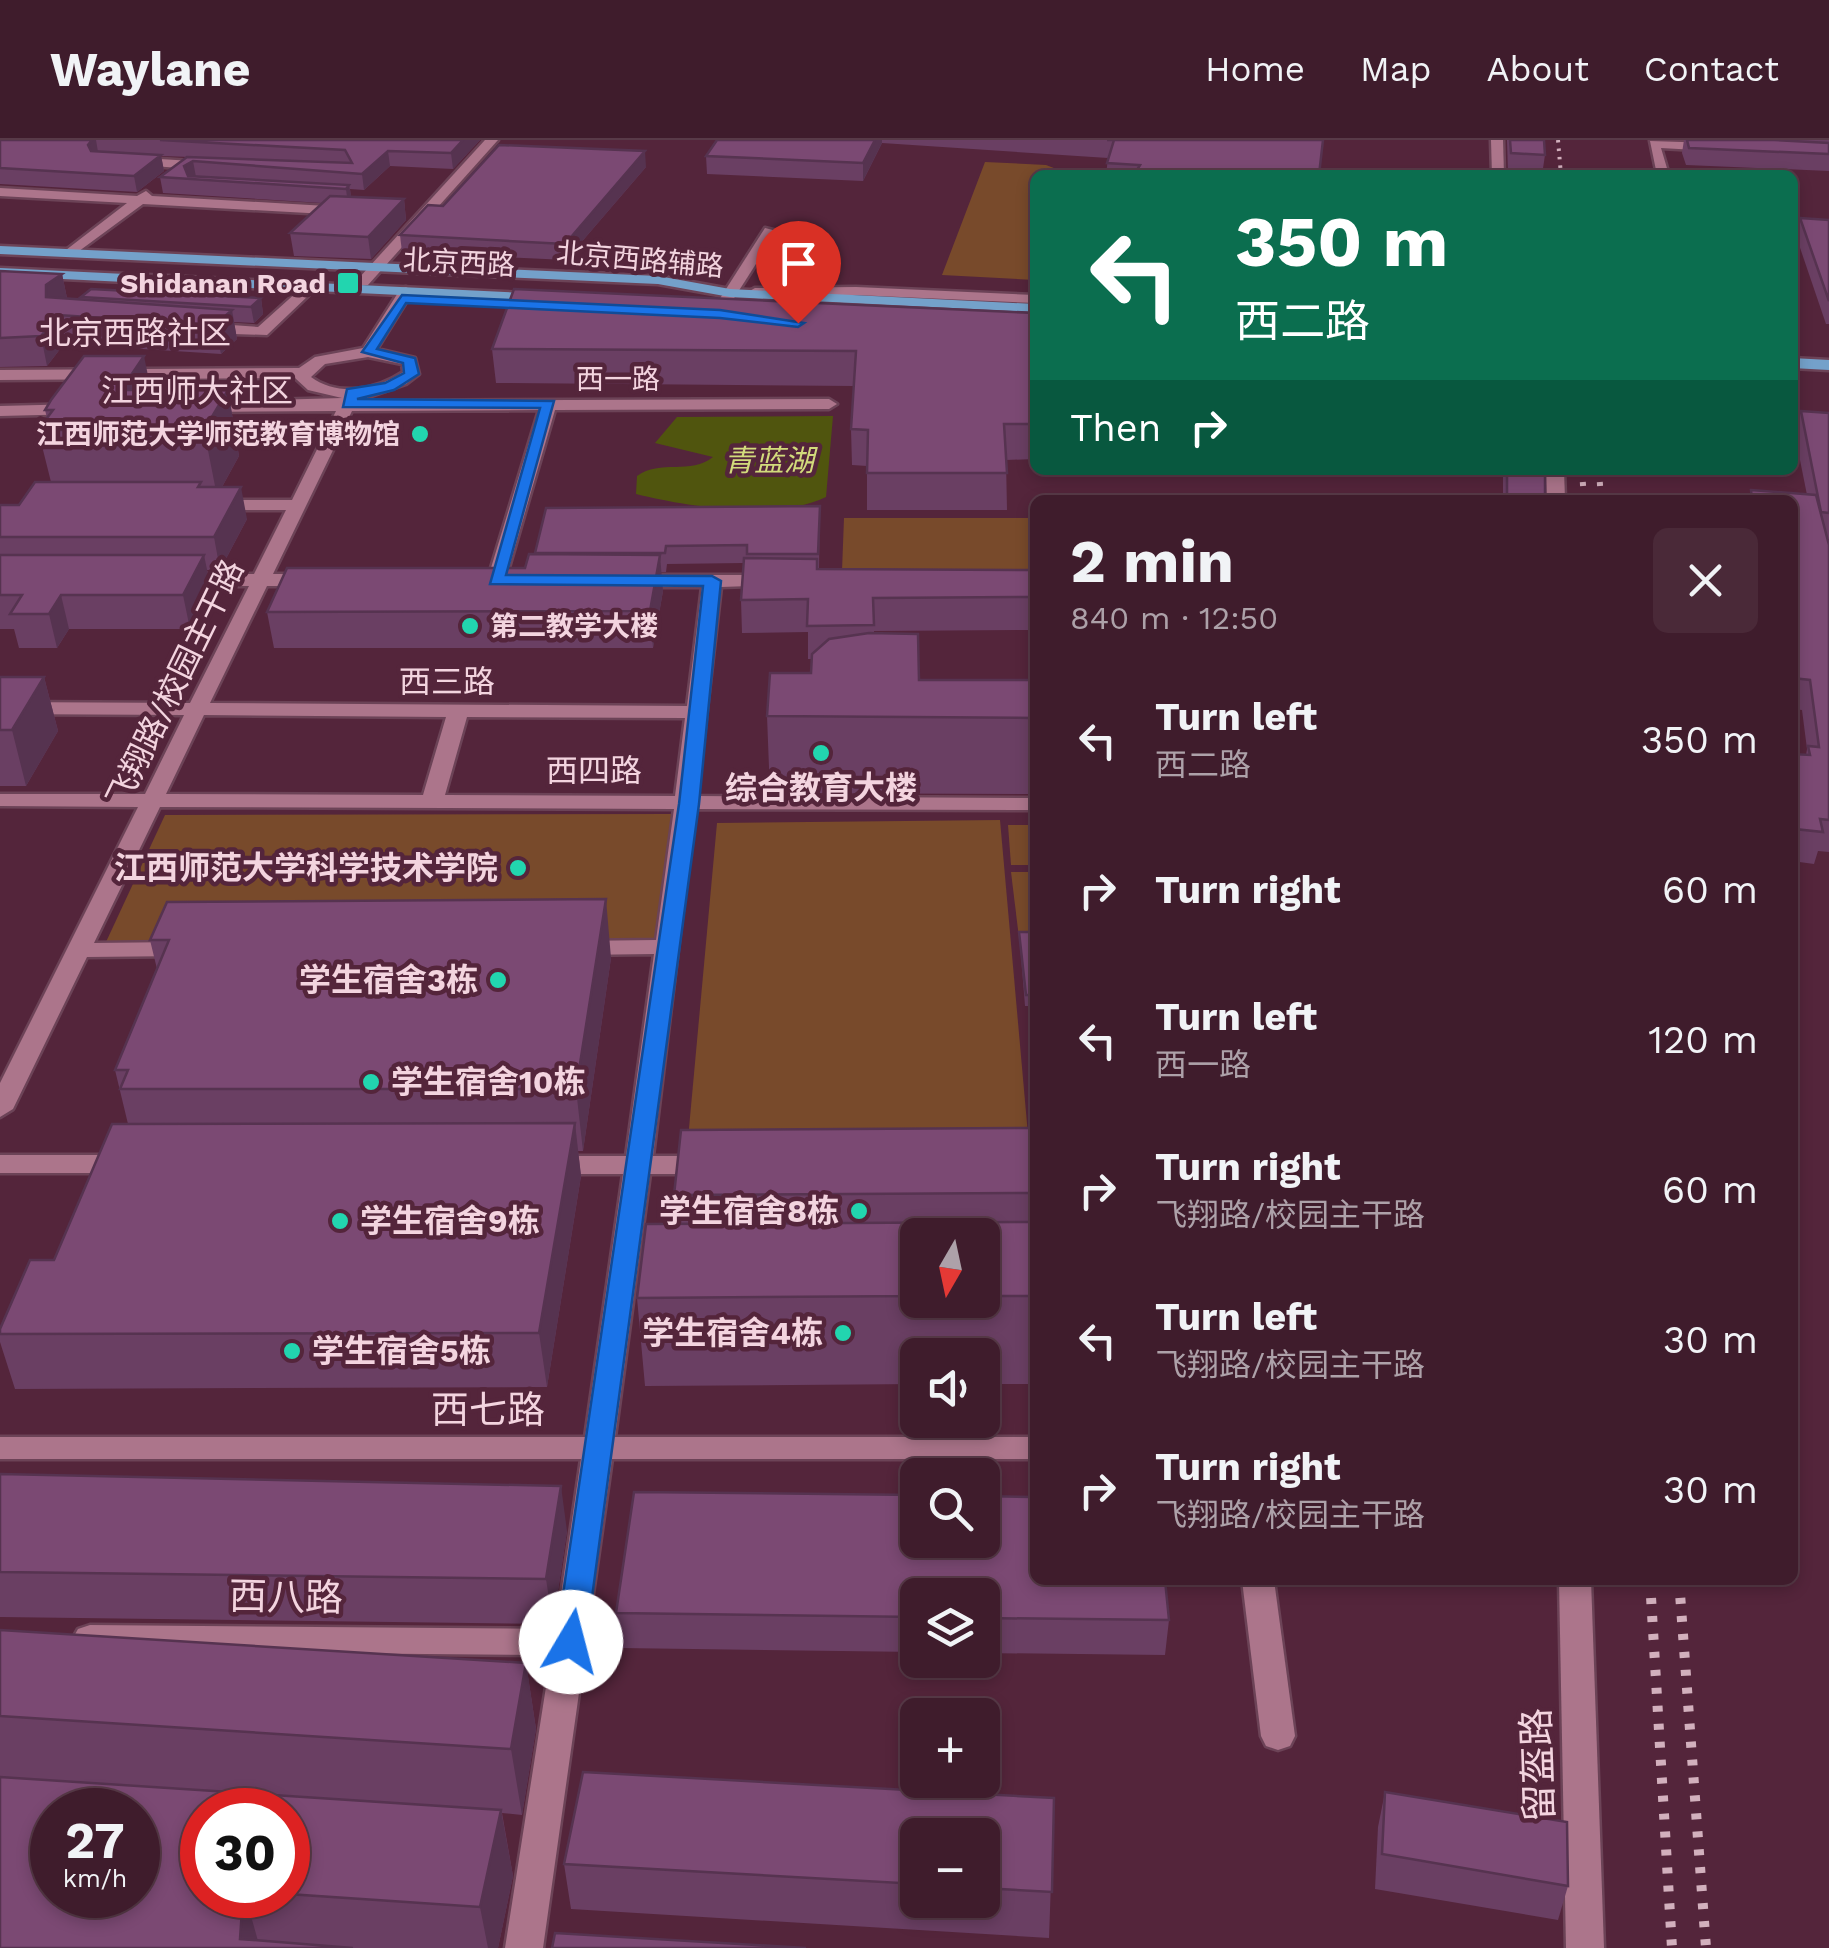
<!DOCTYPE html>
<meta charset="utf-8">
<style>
:root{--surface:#3f1c2c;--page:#4a2938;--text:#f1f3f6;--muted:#ada1a9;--line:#583a48}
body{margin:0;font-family:"Work Sans","Noto Sans SC",sans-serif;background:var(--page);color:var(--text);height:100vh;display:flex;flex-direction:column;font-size:38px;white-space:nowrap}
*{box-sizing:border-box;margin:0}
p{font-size:32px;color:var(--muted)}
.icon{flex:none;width:55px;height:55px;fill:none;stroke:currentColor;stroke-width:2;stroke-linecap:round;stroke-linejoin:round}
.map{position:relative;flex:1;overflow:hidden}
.panel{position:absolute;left:1030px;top:355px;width:768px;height:1090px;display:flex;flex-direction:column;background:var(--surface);border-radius:15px;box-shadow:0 5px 15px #0003,0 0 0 2px var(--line)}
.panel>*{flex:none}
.guide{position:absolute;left:1030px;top:30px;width:768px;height:305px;border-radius:15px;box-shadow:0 5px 15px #0003,0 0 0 2px var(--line);background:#0b6e4f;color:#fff;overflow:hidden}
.needle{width:65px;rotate:189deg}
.fabs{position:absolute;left:900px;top:1078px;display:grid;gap:20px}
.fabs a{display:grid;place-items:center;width:100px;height:100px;border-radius:15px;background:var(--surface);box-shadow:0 5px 15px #0003,0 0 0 2px var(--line);font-size:50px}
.speed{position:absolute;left:30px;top:1648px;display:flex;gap:20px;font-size:50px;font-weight:700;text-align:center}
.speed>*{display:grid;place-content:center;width:130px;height:130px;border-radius:50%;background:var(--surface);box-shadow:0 5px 15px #0003,0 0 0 2px var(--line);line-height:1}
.speed small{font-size:25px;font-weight:400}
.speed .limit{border:15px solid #d22;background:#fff;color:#111}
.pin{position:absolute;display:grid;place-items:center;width:85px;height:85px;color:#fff;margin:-102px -42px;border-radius:50% 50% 50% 0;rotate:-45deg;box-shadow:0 0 10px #0007}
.pin .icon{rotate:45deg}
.me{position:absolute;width:110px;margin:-55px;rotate:8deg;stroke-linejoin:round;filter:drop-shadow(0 0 8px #0008)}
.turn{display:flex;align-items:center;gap:35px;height:210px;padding:0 40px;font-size:45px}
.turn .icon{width:130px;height:130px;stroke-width:2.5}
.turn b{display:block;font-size:70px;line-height:85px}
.then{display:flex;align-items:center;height:95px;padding:0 40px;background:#0003;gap:20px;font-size:38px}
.round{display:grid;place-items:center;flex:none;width:105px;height:105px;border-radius:15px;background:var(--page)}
.headline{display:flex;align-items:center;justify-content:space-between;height:170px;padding:0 40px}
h1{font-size:60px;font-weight:700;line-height:75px}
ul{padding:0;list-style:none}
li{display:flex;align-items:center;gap:30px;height:150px;padding:0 40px}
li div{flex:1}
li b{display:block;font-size:38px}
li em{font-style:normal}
header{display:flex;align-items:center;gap:60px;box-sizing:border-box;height:140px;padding:0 50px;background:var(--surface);border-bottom:2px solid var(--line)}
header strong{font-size:48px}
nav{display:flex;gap:55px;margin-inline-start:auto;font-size:35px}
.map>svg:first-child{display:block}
</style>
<header>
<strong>Waylane</strong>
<nav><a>Home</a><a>Map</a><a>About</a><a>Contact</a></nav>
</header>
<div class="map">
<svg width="1829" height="1808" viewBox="0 0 1829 1808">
<rect width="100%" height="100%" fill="#54253b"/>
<g fill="#784a2b">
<path d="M985 22 1046 25 1072 35H1035V140L942 135Z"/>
<path d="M844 378H1030L1035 431H842Z"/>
<path d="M675 674 657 801 106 802 165 675Z"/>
<path d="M1000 680 1029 1006 687 1010 717 683Z"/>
<path d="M1008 685H1035V725H1011Z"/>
<path d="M1011 732H1035V798H1019Z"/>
</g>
<path fill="#50550e" d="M833 276 826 357C776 381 689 367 636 354L637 336C660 319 691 335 713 317L655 303 677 277Z"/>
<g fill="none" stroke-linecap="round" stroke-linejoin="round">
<defs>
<g id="minor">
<path d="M485 0H498L368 145H358V139Z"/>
<path d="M1491 0H1503L1504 35H1492Z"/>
<path d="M1650 1 1714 3 1720 7 1714 11 1661 8 1669 35H1657Z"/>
<path d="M128 17 208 22 214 26 208 30 124 24Z"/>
<path d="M0 48 137 56 146 51 152 56 344 67 351 71 344 75 143 64 71 117 64 113 66 110 127 63 0 56Z"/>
<path d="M765 88 777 91 731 163H721L719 160Z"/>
<path d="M406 147 413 151 377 209 415 218 419 234 406 244 357 261 829 259 837 264 829 269 555 270 505 441 496 447 487 441 539 270 352 271 273 434H315L324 440 315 446H267L210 563 687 566 702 447H630L621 441 630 435H775L784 441 782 445 721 447 697 656 1035 658V670L695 669 653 1016H710L723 1025 710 1034H650L615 1297H1035V1319H612L543 1808H505L551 1515 90 1511 78 1507 73 1498 78 1489 90 1485 556 1489 581 1319H0V1297H585L623 1034H545L532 1025 545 1016H626L654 814 577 815 565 808 577 801 656 800 674 669 160 667 94 803 182 802 194 809 182 816 87 817 13 969 0 977V943L138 667 0 666V654H145L184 575 0 574V562L190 563 249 446H175L166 440 175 434H254L286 370H214L205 365 214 360H292L336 271 200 272 192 267 200 262 342 258 308 250 295 238 0 240V230L299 228 315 217 363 208 401 148ZM368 217 402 224 403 232C376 250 338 257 311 237L325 224ZM204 575 446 577 423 655 166 654ZM467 577 685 578 675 656 445 655Z"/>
<path d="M856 147 1035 155V163L856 155 755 156 748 152 755 148Z"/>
<path d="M298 151 310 154 267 195 204 193 196 188 204 183 258 187Z"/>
<path d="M0 266 80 264 88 269 80 274 0 276Z"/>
<path d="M1546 330H1564L1565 360H1547Z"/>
<path d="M0 1015H125L138 1024 125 1033H0Z"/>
<path d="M1242 1440H1274L1295 1596 1290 1606 1278 1610 1266 1606 1261 1596Z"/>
<path d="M1559 1440H1591L1604 1808H1566Z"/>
</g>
<g id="major">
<path d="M0 106 658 136 730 149 1035 164V172L730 157 658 144 0 114Z"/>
<path d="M0 128 546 154 553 158 546 162 0 136Z"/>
<path d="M1792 218 1829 220V230L1792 228Z"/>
</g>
</defs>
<use href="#minor" stroke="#6c4357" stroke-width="5"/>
<use href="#major" stroke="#6c4357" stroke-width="5"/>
<use href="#minor" fill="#ac758b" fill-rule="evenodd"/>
<use href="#major" fill="#74a1ca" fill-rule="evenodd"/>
<path stroke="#d2b0bd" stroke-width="4" stroke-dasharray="2.5 6" stroke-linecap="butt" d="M1558 0 1561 35"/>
<g stroke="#d2b0bd" stroke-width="6" stroke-dasharray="4 8" stroke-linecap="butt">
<path d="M1582 330 1584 360"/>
<path d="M1599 330 1601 360"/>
</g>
<g stroke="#d2b0bd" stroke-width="10" stroke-dasharray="6 12" stroke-linecap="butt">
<path d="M1650 1440 1672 1808"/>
<path d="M1679 1440 1706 1808"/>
</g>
</g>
<g fill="#6a3f63" fill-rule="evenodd">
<path d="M0 0H480L453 29 390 26 364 50 350 49 351 57 404 59 406 80 371 119 294 116 290 93 322 63 163 53 160 37 190 17 161 16 164 31 137 52 0 44Z"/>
<path d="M717 0H1323L1319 35H1106L1108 18 882 3 863 41 707 34 706 16Z"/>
<path d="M1507 0H1544L1545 15 1542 35 1508 34Z"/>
<path d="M1684 0H1829V31L1686 25 1682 13Z"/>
<path d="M646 27 566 120 402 112 400 95 443 66Z"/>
<path d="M1800 78 1829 80V184H1826L1796 96Z"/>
<path d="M0 131 62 134 67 158H261L263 174 254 183 234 182 237 199 221 214 64 204 47 226 0 227Z"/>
<path d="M1035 173V319L1006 320 1007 370H867V326L852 325 851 289 854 246 496 243 492 209Z"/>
<path d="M151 250H228L239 316 222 347 247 379 220 430H207L211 449 190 489H69L57 508H19L14 489H0V365H19L51 342 38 290 47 278 45 270Z"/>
<path d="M1801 271 1829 273V399H1827L1829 405V712L1818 711 1814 724 1792 721V614L1806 615 1807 609 1802 570 1792 569V360H1748L1751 350 1807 355 1795 295Z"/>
<rect x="1503" y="330" width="42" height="30"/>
<path d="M820 366 819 429 1035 430V490L874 491V493L919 540H1035V654L770 653 767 576 811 533V519H808V492L742 493 741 460 744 423 667 424 666 432H661L663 451 653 508H274L267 472 525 428 535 414Z"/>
<path d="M0 537H44L58 591 26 646H0Z"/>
<path d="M167 762 611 818 583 1011H578L581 1036 547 1247 15 1249 0 1202V1189L54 1120 128 984 115 930 157 829 150 800Z"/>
<path d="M1019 792H1035V866H1025Z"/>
<path d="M1035 988V1244H982V1215H918V1244L645 1246 637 1158 676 1084 674 1055ZM918 1095H982V1160H918Z"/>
<path d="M0 1334 567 1391 553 1484 0 1477Z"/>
<path d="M634 1352 918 1355V1400H982V1356L1035 1357V1440H1165L1169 1480 1165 1515 982 1513V1455H918V1512L620 1508 616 1473Z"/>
<path d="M0 1490 526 1523 536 1589 522 1675 502 1673 513 1736 498 1808H0ZM288 1670V1755H202Z"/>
<path d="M583 1632 1054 1658 1049 1798 571 1769 564 1724ZM918 1695H982V1760H918Z"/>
<path d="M1385 1652 1568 1746 1558 1780 1375 1749 1378 1687Z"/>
</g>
<g fill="#563350">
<path d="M92 0H96L98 12 91 21 88 5Z"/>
<path d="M463 0H480L453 29 451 13Z"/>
<path d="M875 0H882V3L863 41V23Z"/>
<path d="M388 11 390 26 364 50 362 34Z"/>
<path d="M645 11 646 27 566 120 565 104Z"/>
<path d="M161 15 164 31 137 52 134 36Z"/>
<path d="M193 21 196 37 187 38 184 26Z"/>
<path d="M349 45 352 61 348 65 346 49Z"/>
<path d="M404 59 406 80 371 119 368 97Z"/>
<path d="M62 134 68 163 58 175 64 204 47 226 41 196 46 145Z"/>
<path d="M261 158 263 174 254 183 251 167Z"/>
<path d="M232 170 237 199 221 214 215 185Z"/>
<path d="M144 216 157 280 121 250Z"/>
<path d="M228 250 239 316 217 356 204 290Z"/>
<path d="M241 347 247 379 220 430 214 397Z"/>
<path d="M204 415 211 449 190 489 183 455Z"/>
<path d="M660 415 663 451 653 508 650 471Z"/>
<path d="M61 455 69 489 57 508 49 474Z"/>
<path d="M44 537 58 591 26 646 12 590Z"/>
<path d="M606 759 611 818 583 1011 576 949Z"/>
<path d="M575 983 581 1036 547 1247 539 1193Z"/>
<path d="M561 1346 567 1391 553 1484 546 1439Z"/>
<path d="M526 1523 536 1589 522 1675 511 1609Z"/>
<path d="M501 1670 513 1736 498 1808H488L480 1767Z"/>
<path d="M243 1755H245L260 1808 240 1799Z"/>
</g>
<g fill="#7b4973" stroke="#563350" stroke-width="2.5" fill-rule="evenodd">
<path d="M0 0H92L88 5 91 11 161 15 134 36 0 28Z"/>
<path d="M160 0H463L451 13 388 11 362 34 193 21 184 26 188 36 349 45 346 49 160 37 187 17 352 23 345 10Z"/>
<path d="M717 0H875L863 23 706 16Z"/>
<path d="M1107 0H1323L1319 35H1134L1140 25 1107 23 1114 0Z"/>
<path d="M1510 0H1544L1545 15 1511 13Z"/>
<path d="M1687 0H1774L1829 3V14L1689 8Z"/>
<path d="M499 5 645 11 565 104 400 95 428 65 443 66Z"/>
<path d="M330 56 404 59 368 97 290 93Z"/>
<path d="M1800 78 1829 80V161Z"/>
<path d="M0 131 62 134 46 145V157L232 170 215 185 58 175 41 196 0 198Z"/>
<path d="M91 149 261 158 251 167 81 157Z"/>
<path d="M514 149 1035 173V284H1004L1007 333H867L868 290 851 289 856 211 492 209Z"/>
<path d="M84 216H144L121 250H228L204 290H38L53 270H45L51 260Z"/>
<path d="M1801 271 1829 273V373L1821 372Z"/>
<rect x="1507" y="330" width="38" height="30"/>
<path d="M35 342H201L198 347H241L214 397H0V365H19Z"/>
<path d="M1751 350 1816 355 1829 405V680L1820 679 1823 692 1795 689 1792 676V614L1810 615 1808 606 1819 607 1810 540 1792 538V360H1752Z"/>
<path d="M820 366 818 414H747V405L666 406 665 413H535L546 368Z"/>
<path d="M529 414 660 415 650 471 267 472 287 428H525Z"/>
<path d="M0 415H204L183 455H61L49 474H10L22 455H0Z"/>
<path d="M744 418 817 419V429L1035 430V457L873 458 874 485 807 486 808 459 741 460Z"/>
<path d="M869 493 918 494 919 540H1035V578L767 576 770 533H811L812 514 829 499Z"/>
<path d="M0 537H44L12 590H0Z"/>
<path d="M606 759 576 949H120L128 930H115L169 800H150L167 762Z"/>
<path d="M1019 792H1035V855H1026Z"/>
<path d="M575 983 539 1193 0 1194V1189L30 1120H54L112 984Z"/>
<path d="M1035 988V1053L674 1055 681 990Z"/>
<path d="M1035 1082V1156H982V1095H918V1156L637 1158 646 1084Z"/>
<path d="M0 1334 561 1346 546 1439 0 1432Z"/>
<path d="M634 1352 918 1355V1400H982V1356L1035 1357V1440H1165L1169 1480 982 1478V1455H918V1477L616 1473Z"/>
<path d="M0 1490 526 1523 511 1609 0 1576Z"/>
<path d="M583 1632 1054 1658 1052 1752 982 1748V1695H918V1744L564 1724Z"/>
<path d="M0 1637 501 1670 480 1767 288 1754V1670H202V1755H243L240 1799 353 1808H0ZM52 1670H138V1755H52Z"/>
<path d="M1385 1652 1567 1682 1568 1746 1382 1714Z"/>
<path d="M555 1793 806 1808H552Z"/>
</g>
<path fill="#1a73e8" stroke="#114b97" stroke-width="2.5" d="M402 155 720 170 804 183 798 187 720 178 406 163 377 209 415 218 419 234 394 250 357 259 554 261 506 435 712 436 721 441 699 664 586 1502 582 1511 571 1514 561 1511 556 1502 679 664 703 446 490 444 540 268 343 267 347 249 385 243 404 233 403 223 362 212Z"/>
<g fill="#22d5af" stroke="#54253b" stroke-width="4">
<rect x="336" y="131" width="24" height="24" rx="5"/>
<circle cx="420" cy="294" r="10"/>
<circle cx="470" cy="486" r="10"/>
<circle cx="821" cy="613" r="10"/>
<circle cx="518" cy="728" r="10"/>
<circle cx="498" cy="840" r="10"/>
<circle cx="371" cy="942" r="10"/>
<circle cx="859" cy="1071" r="10"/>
<circle cx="340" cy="1081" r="10"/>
<circle cx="843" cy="1193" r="10"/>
<circle cx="292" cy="1211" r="10"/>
</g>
<g text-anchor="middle" stroke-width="9" stroke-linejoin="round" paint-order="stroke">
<g font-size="28" fill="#f3d4df" stroke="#54253b">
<text transform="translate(640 119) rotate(5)" y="10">北京西路辅路</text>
<text transform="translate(459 122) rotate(3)" y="10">北京西路</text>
<text x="618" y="249">西一路</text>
</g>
<g font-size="28" font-weight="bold" fill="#f3d4df" stroke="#54253b" text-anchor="end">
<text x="326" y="153">Shidanan Road</text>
<text x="400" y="304">江西师范大学师范教育博物馆</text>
<text x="490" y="496" text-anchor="start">第二教学大楼</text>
</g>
<g font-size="30" font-style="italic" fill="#d2db7c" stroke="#54253b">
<text x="769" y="331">青蓝湖</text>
</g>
<g font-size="32" fill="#f3d4df" stroke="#54253b">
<text x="135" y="204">北京西路社区</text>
<text x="197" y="262">江西师大社区</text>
</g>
<g font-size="32" fill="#f3d4df" stroke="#54253b">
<text x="447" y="553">西三路</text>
<text transform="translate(175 543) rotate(-64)" y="11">飞翔路/校园主干路</text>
<text x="594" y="642">西四路</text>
</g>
<g font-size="32" font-weight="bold" fill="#f3d4df" stroke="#54253b" text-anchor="end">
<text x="821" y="659" text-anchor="middle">综合教育大楼</text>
<text x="498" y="739">江西师范大学科学技术学院</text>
<text x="478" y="851">学生宿舍3栋</text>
<text x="391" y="953" text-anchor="start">学生宿舍10栋</text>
<text x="839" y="1082">学生宿舍8栋</text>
<text x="360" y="1092" text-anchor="start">学生宿舍9栋</text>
<text x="823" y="1204">学生宿舍4栋</text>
<text x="312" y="1222" text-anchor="start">学生宿舍5栋</text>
</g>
<g font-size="38" fill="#f3d4df" stroke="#54253b">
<text x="488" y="1283">西七路</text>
<text transform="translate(286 1457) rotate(1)" y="13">西八路</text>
<text transform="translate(1538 1625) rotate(-92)" y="13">留盔路</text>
</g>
</g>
</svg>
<div class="fabs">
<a><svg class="needle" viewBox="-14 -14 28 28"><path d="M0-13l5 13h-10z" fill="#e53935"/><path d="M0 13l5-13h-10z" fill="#ada1a9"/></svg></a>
<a><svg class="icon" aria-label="sound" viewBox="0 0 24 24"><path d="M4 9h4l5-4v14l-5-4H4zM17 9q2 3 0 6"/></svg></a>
<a><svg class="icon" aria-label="search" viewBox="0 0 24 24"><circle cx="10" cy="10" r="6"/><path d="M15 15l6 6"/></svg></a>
<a><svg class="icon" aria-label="layers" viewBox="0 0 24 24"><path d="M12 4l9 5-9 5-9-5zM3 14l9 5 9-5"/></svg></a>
<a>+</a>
<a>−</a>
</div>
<div class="speed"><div>27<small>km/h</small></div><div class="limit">30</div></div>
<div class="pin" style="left:798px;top:183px;background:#d93025"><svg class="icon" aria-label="arrive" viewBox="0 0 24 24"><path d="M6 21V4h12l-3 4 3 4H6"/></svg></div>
<svg class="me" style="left:571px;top:1502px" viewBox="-20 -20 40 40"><circle r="19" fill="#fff"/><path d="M0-13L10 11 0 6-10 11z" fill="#1a73e8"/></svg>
<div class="guide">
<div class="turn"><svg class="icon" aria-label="left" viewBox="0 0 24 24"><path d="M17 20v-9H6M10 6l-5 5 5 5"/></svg><div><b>350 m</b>西二路</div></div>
<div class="then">Then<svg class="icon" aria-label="right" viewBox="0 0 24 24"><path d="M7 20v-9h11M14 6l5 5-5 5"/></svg></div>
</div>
<section class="panel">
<div class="headline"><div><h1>2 min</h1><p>840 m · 12:50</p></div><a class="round"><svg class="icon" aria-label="close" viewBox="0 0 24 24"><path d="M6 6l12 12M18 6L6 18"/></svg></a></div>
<ul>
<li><svg class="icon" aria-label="left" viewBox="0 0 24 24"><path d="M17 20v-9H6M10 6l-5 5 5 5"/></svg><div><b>Turn left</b><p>西二路</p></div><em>350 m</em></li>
<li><svg class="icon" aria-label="right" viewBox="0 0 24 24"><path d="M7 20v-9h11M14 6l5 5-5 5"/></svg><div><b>Turn right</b></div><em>60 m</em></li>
<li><svg class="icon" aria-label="left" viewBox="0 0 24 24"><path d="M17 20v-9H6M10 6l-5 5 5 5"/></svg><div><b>Turn left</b><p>西一路</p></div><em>120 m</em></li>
<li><svg class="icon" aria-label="right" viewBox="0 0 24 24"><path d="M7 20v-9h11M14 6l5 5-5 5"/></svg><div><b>Turn right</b><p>飞翔路/校园主干路</p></div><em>60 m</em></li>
<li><svg class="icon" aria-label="left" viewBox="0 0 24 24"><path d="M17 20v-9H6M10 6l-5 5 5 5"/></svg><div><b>Turn left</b><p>飞翔路/校园主干路</p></div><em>30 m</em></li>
<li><svg class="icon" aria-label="right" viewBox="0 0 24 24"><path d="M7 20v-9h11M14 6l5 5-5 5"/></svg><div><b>Turn right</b><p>飞翔路/校园主干路</p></div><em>30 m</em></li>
</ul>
</section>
</div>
